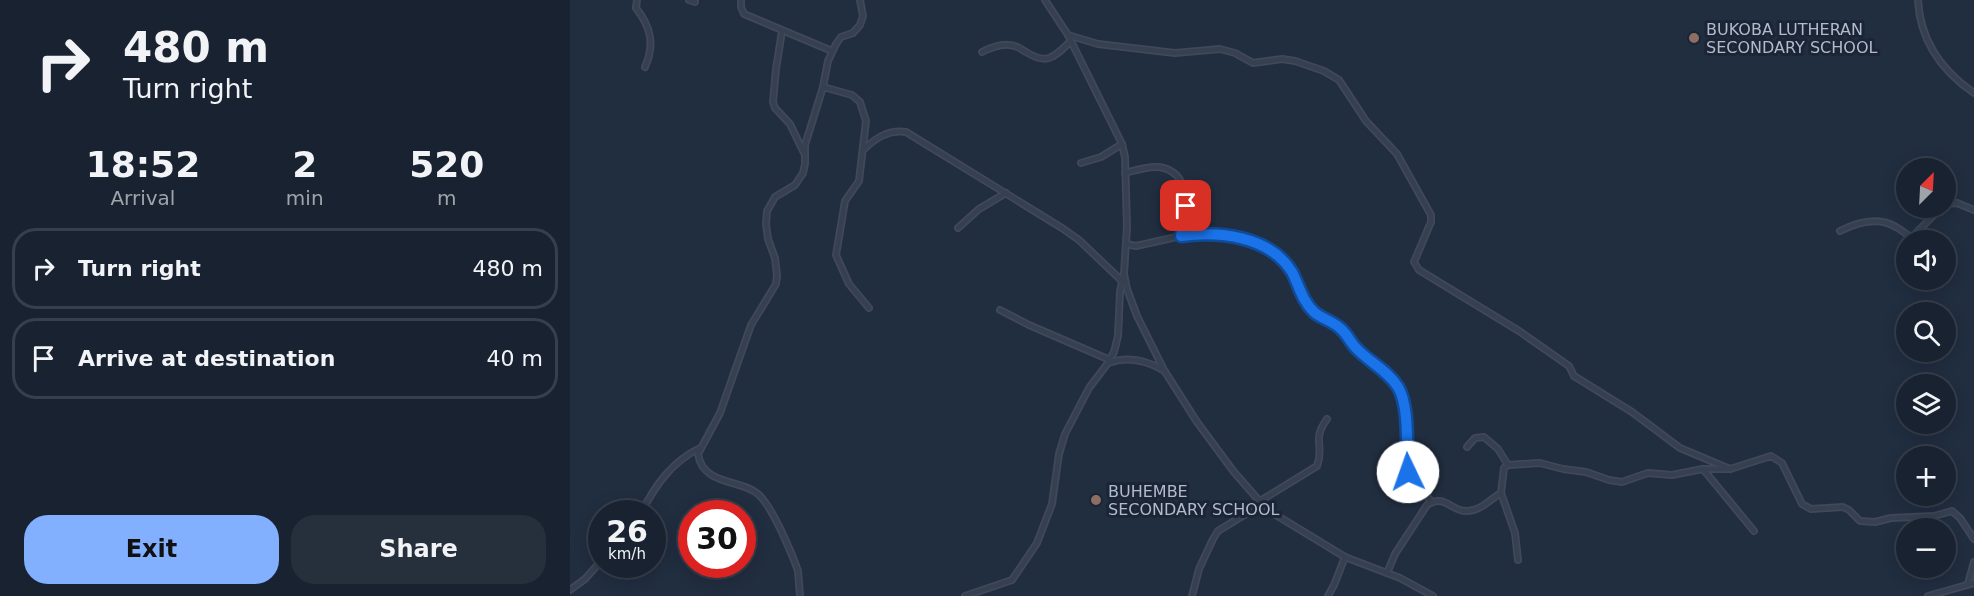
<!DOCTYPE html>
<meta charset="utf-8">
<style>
:root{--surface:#192230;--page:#262f3c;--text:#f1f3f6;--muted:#9fa4ab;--line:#373f4c;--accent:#82b0ff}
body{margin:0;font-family:"DejaVu Sans",sans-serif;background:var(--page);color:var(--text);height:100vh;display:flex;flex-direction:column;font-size:22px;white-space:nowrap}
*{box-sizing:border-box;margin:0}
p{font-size:20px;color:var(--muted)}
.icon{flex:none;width:33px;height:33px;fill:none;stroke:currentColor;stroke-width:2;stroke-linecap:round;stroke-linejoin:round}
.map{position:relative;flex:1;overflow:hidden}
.drawer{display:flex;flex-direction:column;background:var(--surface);width:570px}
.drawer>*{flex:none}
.top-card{background:#192230;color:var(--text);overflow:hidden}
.needle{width:39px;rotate:24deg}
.tools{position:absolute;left:1326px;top:158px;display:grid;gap:12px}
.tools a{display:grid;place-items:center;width:60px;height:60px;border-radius:50%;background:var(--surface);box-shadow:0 3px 15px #0003,0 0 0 2px var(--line);font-size:30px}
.speed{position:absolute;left:18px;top:500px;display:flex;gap:12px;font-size:30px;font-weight:700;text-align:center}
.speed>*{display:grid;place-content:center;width:78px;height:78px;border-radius:50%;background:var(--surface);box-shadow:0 3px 15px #0003,0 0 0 2px var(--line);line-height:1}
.speed small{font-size:15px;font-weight:400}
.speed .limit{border:9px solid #d22;background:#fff;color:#111}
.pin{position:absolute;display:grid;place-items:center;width:51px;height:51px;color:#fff;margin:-26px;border-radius:12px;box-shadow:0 3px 9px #0006}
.me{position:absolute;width:66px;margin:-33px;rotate:357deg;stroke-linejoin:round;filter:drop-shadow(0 0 4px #0008)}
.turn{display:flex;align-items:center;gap:21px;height:126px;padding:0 24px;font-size:27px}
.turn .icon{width:78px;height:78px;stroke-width:2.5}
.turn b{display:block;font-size:42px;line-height:51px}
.eta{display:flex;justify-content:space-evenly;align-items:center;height:102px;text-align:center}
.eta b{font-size:36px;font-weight:700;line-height:42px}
.primary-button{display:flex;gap:12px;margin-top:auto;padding:12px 24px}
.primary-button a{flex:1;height:69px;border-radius:24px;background:var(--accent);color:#111;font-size:24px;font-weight:700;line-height:69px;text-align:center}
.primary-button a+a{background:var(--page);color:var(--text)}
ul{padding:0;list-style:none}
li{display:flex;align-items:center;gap:18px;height:81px;margin:0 12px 9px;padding:0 12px;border:3px solid var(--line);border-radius:24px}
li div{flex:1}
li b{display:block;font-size:22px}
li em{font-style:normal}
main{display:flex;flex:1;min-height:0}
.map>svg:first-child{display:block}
</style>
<main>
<section class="drawer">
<div class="top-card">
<div class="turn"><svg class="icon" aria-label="right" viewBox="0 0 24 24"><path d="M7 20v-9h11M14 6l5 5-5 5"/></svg><div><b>480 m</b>Turn right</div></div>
</div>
<div class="eta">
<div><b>18:52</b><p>Arrival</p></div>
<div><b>2</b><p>min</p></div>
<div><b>520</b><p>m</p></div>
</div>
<ul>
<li><svg class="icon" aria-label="right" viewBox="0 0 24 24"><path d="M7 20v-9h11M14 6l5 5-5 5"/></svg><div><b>Turn right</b></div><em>480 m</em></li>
<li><svg class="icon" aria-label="arrive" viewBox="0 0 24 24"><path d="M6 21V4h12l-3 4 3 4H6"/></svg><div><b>Arrive at destination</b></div><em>40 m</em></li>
</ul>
<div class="primary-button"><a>Exit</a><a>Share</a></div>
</section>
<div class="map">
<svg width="1404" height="596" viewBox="0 0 1404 596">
<rect width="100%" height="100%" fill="#212e40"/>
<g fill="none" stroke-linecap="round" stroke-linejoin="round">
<defs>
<g id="street">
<path d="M67 0 66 8C81 27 85 45 75 67"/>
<path d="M119 0 125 2"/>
<path d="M171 0V7L174 14 262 51"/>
<path d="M475 0 498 35 552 144 555 157 557 227 554 274 557 289 567 316 594 370 627 422 664 472 692 504 706 515 775 557 830 578 863 596"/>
<path d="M1348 0C1350 40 1372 71 1404 93"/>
<path d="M212 31 206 69 203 102 205 108 220 124 234 153"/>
<path d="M498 35 528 44 605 53 650 49 665 53 683 63 712 59 725 61 754 71 769 80 796 121 827 154 861 215V222L844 262 849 270 949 331 999 366 1004 376 1062 412 1110 448 1160 469"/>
<path d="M412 52C420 48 429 44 439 45 446 45 451 49 456 52 478 66 485 56 501 41"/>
<path d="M253 87 282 95 290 102 296 121 289 181 275 201 266 255 279 284 299 308"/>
<path d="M294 149C306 138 319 129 336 132L492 228 509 240 552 281"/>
<path d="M511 163 531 157 552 144"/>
<path d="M555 173C566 170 578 166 589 167 623 172 617 213 611 236"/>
<path d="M1376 204 1387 203 1404 210"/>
<path d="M388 228 409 209 436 193"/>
<path d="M1270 231C1288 222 1308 216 1326 227 1332 230 1336 235 1342 237L1372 207"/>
<path d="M556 244 566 246 611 236 641 235 682 241 705 254 721 272 731 293 742 310 751 318 771 329 784 346 815 372 828 387 835 409 838 472 841 479 862 502"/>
<path d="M430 310 459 325 540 360"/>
<path d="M538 363C557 356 576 360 593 370"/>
<path d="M897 447 905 438 914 437 928 449 938 465"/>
<path d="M1133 469 1184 531"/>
<path d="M690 501 747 466C755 445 741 441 757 419"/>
<path d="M71 513C85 486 101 462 130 448"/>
<path d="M948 560 945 533 931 493 934 468 938 465 970 463 993 469 1016 472 1039 480 1052 482 1078 473 1102 475 1133 469H1160L1201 456 1212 463 1232 504 1241 509 1273 507 1279 510 1290 521 1305 522 1321 518 1364 516 1382 511 1390 518 1404 539"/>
<path d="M817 573 825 554 857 505C876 493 881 512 897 511 911 511 920 499 931 493"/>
<path d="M1398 584 1404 562"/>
<path d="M0 590 15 579 32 560"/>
<path d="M230 596 228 571 224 560C217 543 201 505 188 494 171 479 133 486 128 454L150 413 181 325 206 284 207 275 205 258 198 239 196 224 197 211 205 197 225 185 233 173 235 164V145L253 87 258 61 266 44 271 37 283 33 290 25 293 16 290 0"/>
<path d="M395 596 442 580 467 543 482 504 489 454 495 434 519 388 538 363 544 352 548 336 550 292 553 276"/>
<path d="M622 596 629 569 643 539 648 531 692 504"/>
<path d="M758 596 764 585 775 557"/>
<path d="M1358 596 1404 583"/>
</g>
</defs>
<use href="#street" stroke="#3f4959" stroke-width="8"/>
<use href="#street" stroke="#364050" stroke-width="4.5"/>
</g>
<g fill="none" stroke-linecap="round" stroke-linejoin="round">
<defs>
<path id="route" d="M616 206 611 236C649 231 700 236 722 272 729 285 732 301 744 312 752 319 763 321 771 329 778 335 781 344 788 350 801 363 818 371 828 387 840 407 836 449 838 472"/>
</defs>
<use href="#route" stroke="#114b97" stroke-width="15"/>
<use href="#route" stroke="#1a73e8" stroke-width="10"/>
</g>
<g fill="#8d6e63" stroke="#1b2535" stroke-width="2">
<circle cx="1124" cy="38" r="6"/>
<circle cx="526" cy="500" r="6"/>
</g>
<g text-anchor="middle" stroke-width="6" stroke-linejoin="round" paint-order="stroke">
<g font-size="16" fill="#b1bbcb" stroke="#1b2535" text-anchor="start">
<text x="1136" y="35">BUKOBA LUTHERAN<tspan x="1136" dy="18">SECONDARY SCHOOL</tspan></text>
<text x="538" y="497">BUHEMBE<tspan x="538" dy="18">SECONDARY SCHOOL</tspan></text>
</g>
</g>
</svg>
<div class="tools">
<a><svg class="needle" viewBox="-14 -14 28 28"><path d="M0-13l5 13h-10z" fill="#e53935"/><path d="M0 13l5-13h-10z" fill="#9fa4ab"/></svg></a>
<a><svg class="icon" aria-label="sound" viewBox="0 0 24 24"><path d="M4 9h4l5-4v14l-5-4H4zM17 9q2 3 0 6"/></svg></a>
<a><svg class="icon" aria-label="search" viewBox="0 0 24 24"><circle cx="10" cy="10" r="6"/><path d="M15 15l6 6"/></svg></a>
<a><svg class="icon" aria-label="layers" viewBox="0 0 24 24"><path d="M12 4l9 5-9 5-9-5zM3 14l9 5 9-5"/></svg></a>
<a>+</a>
<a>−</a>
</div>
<div class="speed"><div>26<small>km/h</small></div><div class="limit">30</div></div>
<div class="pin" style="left:616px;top:206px;background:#d93025"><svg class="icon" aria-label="arrive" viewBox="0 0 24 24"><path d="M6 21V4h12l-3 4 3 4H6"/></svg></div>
<svg class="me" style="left:838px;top:472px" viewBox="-20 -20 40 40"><circle r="19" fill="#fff"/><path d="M0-13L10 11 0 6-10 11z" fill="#1a73e8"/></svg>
</div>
</main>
